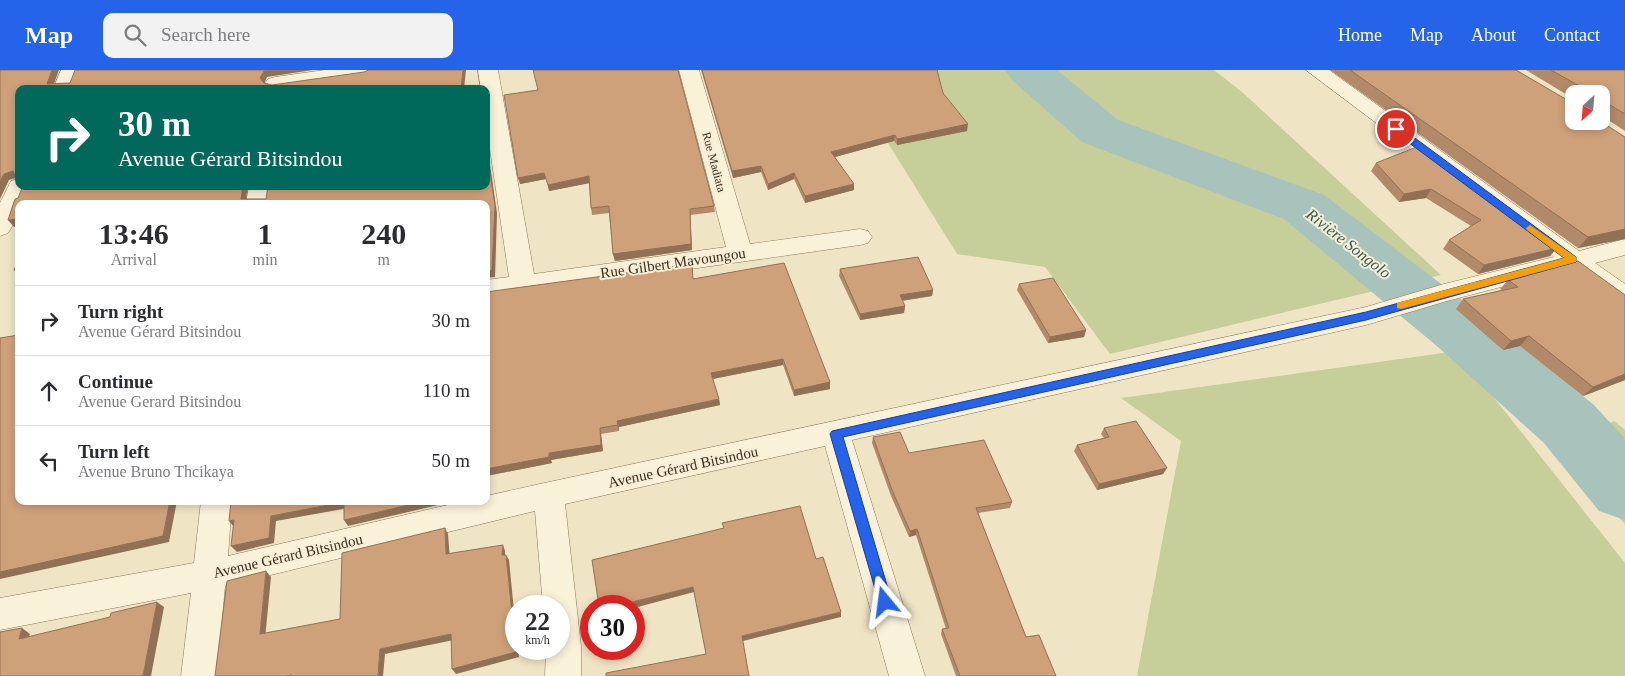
<!DOCTYPE html>
<meta charset="utf-8">
<style>
:root{--surface:#fff;--page:#f2f2f3;--text:#2b2b33;--muted:#7c7c81;--line:#e1e1e2;--accent:#2563eb}
body{margin:0;font-family:Georgia,serif;background:var(--page);color:var(--text);height:100vh;display:flex;flex-direction:column;font-size:19px;white-space:nowrap}
*{box-sizing:border-box;margin:0}
p{font-size:16px;color:var(--muted)}
.icon{flex:none;width:28px;height:28px;fill:none;stroke:currentColor;stroke-width:2;stroke-linecap:round;stroke-linejoin:round}
.map{position:relative;flex:1;overflow:hidden}
.panel{position:absolute;left:15px;top:130px;width:475px;height:305px;display:flex;flex-direction:column;background:var(--surface);border-radius:10px;box-shadow:0 2px 8px #0003}
.panel>*{flex:none}
.hud{position:absolute;left:15px;top:15px;width:475px;height:105px;border-radius:10px;box-shadow:0 2px 8px #0003;background:#00695c;color:#fff;overflow:hidden}
.needle{width:32px;rotate:206deg}
.fabs{position:absolute;left:1565px;top:15px;display:grid;gap:10px}
.fabs a{display:grid;place-items:center;width:45px;height:45px;border-radius:10px;background:var(--surface);box-shadow:0 2px 8px #0003;font-size:25px}
.speed{position:absolute;left:505px;top:525px;display:flex;gap:10px;font-size:25px;font-weight:700;text-align:center}
.speed>*{display:grid;place-content:center;width:65px;height:65px;border-radius:50%;background:var(--surface);box-shadow:0 2px 8px #0003;line-height:1}
.speed small{font-size:12px;font-weight:400}
.speed .limit{border:8px solid #d22;background:#fff;color:#111}
.pin{position:absolute;display:grid;place-items:center;width:42px;height:42px;color:#fff;margin:-21px;border:2px solid #fff;border-radius:50%;box-shadow:0 1px 5px #0007}
.me{position:absolute;width:55px;margin:-28px;rotate:344deg;stroke-linejoin:round;filter:drop-shadow(0 0 4px #0008)}
.turn{display:flex;align-items:center;gap:18px;height:105px;padding:0 20px;font-size:22px}
.turn .icon{width:65px;height:65px;stroke-width:2.5}
.turn b{display:block;font-size:35px;line-height:42px}
.eta{display:flex;justify-content:space-evenly;align-items:center;height:85px;text-align:center}
.eta b{font-size:30px;font-weight:800;line-height:35px}
ul{padding:0;list-style:none}
li{display:flex;align-items:center;gap:15px;height:70px;padding:0 20px;border-top:1px solid var(--line)}
li div{flex:1}
li b{display:block;font-size:19px}
li em{font-style:normal}
header{display:flex;align-items:center;gap:30px;box-sizing:border-box;height:70px;padding:0 25px;background:var(--accent);color:#fff}
header strong{font-size:24px}
nav{display:flex;gap:28px;margin-inline-start:auto;font-size:18px}
.search{width:350px;height:45px;background:var(--page);display:flex;align-items:center;gap:12px;box-sizing:border-box;padding:0 18px;border-radius:10px;color:var(--muted);font-size:19px}
.map>svg:first-child{display:block}
</style>
<header>
<strong>Map</strong>
<div class="search"><svg class="icon" aria-label="search" viewBox="0 0 24 24"><circle cx="10" cy="10" r="6"/><path d="M15 15l6 6"/></svg>Search here</div>
<nav><a>Home</a><a>Map</a><a>About</a><a>Contact</a></nav>
</header>
<div class="map">
<svg width="1625" height="606" viewBox="0 0 1625 606">
<rect width="100%" height="100%" fill="#efe5c5"/>
<g fill="#c6ce99">
<path d="M926 0H1214L1242 22 1441 205 1110 284 1045 197 957 184 868 41Z"/>
<path d="M1457 281 1625 493V606H1137L1181 371 1121 328Z"/>
<path d="M1614 351 1625 360V454L1612 440 1595 361Z"/>
</g>
<g fill="none" stroke-linecap="round" stroke-linejoin="round">
<path fill="#a7c3bc" fill-rule="evenodd" d="M1005 0H1057L1118 50 1324 125 1482 245 1594 335 1625 369V450L1599 441 1544 373 1438 277 1284 149 1082 72 1012 10Z"/>
<defs>
<g id="minor">
<path d="M61 0H81L73 19H53Z"/>
<path d="M325 0H376L373 4 366 6 276 19 268 17 265 13 268 9 275 7Z"/>
<path d="M478 0H498L534 204 726 177 679 0H699L750 174 860 159 868 161 872 167 868 173 860 175 486 228V210L509 207 486 53V19H481Z"/>
<path d="M1306 0H1329L1579 181 1625 169V185L1595 193 1625 214V236L1616 233 1570 199 1447 231 1366 255 852 370 925 606H889L825 376 565 434 581 576V606H545L546 579H559V536H543L535 441 225 516 217 606H181L191 523 0 560V528L194 493 201 431H232L228 486 465 431H486V426L549 412 1366 237 1444 214 1554 187Z"/>
<path d="M19 109V116H30L22 134H19C19 145 14 154 8 163L0 166V133L11 111Z"/>
<path d="M249 116H271L269 134H246Z"/>
</g>
</defs>
<use href="#minor" stroke="#8b775a" stroke-width="1"/>
<use href="#minor" fill="#faf1d9" fill-rule="evenodd"/>
</g>
<g fill="#b28a69">
<path d="M701 0H937L943 23 967 61 897 75 894 71 835 87 854 120 805 133 794 109 768 120 761 102 733 108Z"/>
<path d="M1330 0H1516L1625 169 1578 178Z"/>
<path d="M1526 0H1625V61L1602 46 1601 47V24H1574V29Z"/>
<path d="M538 20 714 136 715 142 690 145 692 180 615 191 613 184 609 143 592 145 591 138 589 113 549 121 546 109 520 114Z"/>
<path d="M1376 93 1557 178 1550 186 1478 204 1443 179 1449 170 1471 156 1426 128 1399 132 1371 101Z"/>
<path d="M692 194 693 209 830 312V319L794 326 783 295 713 309 719 329 720 335 619 357V361L601 364 603 381 551 390 552 393 486 406Z"/>
<path d="M840 199 933 220 932 226 902 231 905 236 904 243 860 250 839 206Z"/>
<path d="M1508 210 1625 225V310L1583 326 1520 276 1503 280 1456 239 1463 229 1502 220 1500 219Z"/>
<path d="M1019 214 1086 260 1084 267 1048 273 1017 220Z"/>
<path d="M1104 358 1167 398 1163 404 1097 420 1074 381 1077 375 1104 368 1101 364Z"/>
<path d="M873 367 909 383 1012 432 1010 438 978 443 1026 567 1056 606H956L941 564 942 559H946L916 465 909 467 891 426 872 373Z"/>
</g>
<g fill="#917155">
<path d="M52 0H59L52 19 47 14Z"/>
<path d="M270 0H313L267 7 264 14 260 8 264 1Z"/>
<path d="M463 0H466L464 19H461Z"/>
<path d="M968 54 967 61 897 75V69Z"/>
<path d="M895 65 894 71 831 88V82Z"/>
<path d="M486 67 497 143 495 207 486 208Z"/>
<path d="M761 96V102L733 108 732 101Z"/>
<path d="M13 101 19 107 9 110 0 129V111L4 104Z"/>
<path d="M544 103 546 109 520 114 518 108Z"/>
<path d="M794 103V109L768 120V114Z"/>
<path d="M589 106 590 113 549 121 548 115Z"/>
<path d="M854 114V120L805 133V126Z"/>
<path d="M243 116H248L245 134 241 129Z"/>
<path d="M1431 119 1426 128 1399 132 1404 124Z"/>
<path d="M690 139 692 180 615 191 613 184Z"/>
<path d="M19 149V156L14 157 8 150Z"/>
<path d="M1625 159V169L1578 178 1588 167Z"/>
<path d="M1557 178 1550 186 1478 204 1484 195Z"/>
<path d="M14 200H19V205Z"/>
<path d="M933 220 932 226 899 231 900 225Z"/>
<path d="M905 236 904 243 860 250V244Z"/>
<path d="M1086 260 1084 267 1048 273 1050 267Z"/>
<path d="M1529 266 1520 276 1503 280 1511 271Z"/>
<path d="M783 289V295L712 309 711 303Z"/>
<path d="M1625 304V310L1583 326 1593 317Z"/>
<path d="M830 312V319L794 326V320Z"/>
<path d="M719 329 720 335 619 357V361L617 351Z"/>
<path d="M600 358 601 364 603 381 551 390 552 393 486 406V399L549 383Z"/>
<path d="M1167 398 1163 404 1097 420 1099 414Z"/>
<path d="M170 431H177L169 472 0 509V502Z"/>
<path d="M426 431H447V433L348 456 344 450Z"/>
<path d="M344 432 349 438 276 451 274 473 237 482 231 476 271 446Z"/>
<path d="M234 450V457L229 451Z"/>
<path d="M445 458 448 464 450 490 446 484Z"/>
<path d="M917 459 916 465 909 467 910 461Z"/>
<path d="M503 475 505 481V491L502 485Z"/>
<path d="M506 485 509 490 516 561V579H518L519 587 456 604 452 599Z"/>
<path d="M266 501 271 507 265 569 260 564Z"/>
<path d="M693 517 694 522 634 538V536H616Z"/>
<path d="M157 532 164 537 151 606H143Z"/>
<path d="M841 542V547L743 571 742 566Z"/>
<path d="M22 558 30 564 27 574 19 569Z"/>
<path d="M451 564 454 570 385 584 383 606H378L380 579Z"/>
</g>
<g fill="#cfa17a" stroke="#917155">
<path d="M0 0H52L47 14 70 13 75 0H270L264 1 260 8 264 13 272 15 364 2 369 0H463L461 19H19V108H16L13 101 4 104 0 111Z"/>
<path d="M533 0H678L714 136 690 139 691 174 613 184 609 136 591 138 589 106 548 115 544 103 518 108 504 25 538 20Z"/>
<path d="M702 0H937L943 23 968 54 897 69 895 65 831 82 854 114 805 126 794 103 768 114 761 96 732 101Z"/>
<path d="M1350 0H1516L1574 34V51H1600L1625 67V159L1588 167Z"/>
<path d="M1551 0H1625V44L1610 35 1608 38H1601V24H1583V18Z"/>
<path d="M486 75 495 136 492 200 486 202V134H19V149L8 150 15 129 18 128 23 116H243L241 129H266L268 116H486Z"/>
<path d="M1419 76 1557 178 1484 195 1449 170 1481 150 1431 119 1404 124 1376 93Z"/>
<path d="M918 187 933 220 900 225 905 236 860 244 840 199Z"/>
<path d="M19 189V200H14Z"/>
<path d="M1578 191 1625 225V304L1593 317 1529 266 1511 271 1463 229 1518 217 1508 210Z"/>
<path d="M784 193 830 312 794 320 783 289 711 303 719 329 617 351 618 355 600 358 601 375 549 383V387L486 399V222L692 194 693 209Z"/>
<path d="M1053 208 1086 260 1050 267 1019 214Z"/>
<path d="M19 265V431H170L163 466 0 502V268Z"/>
<path d="M1136 351 1167 398 1099 414 1077 375 1109 367 1104 358Z"/>
<path d="M900 362 909 383 984 370 1012 432 976 438 1026 567 1039 565 1056 606H960L942 559 949 558 917 459 910 461 892 420 873 367Z"/>
<path d="M231 431H426L344 450V432L271 446 269 468 231 476 234 450 229 451Z"/>
<path d="M800 436 816 489 823 487 841 542 742 566 749 606H606V603L706 584 693 517 616 536H599L592 490 724 458 722 453Z"/>
<path d="M445 458 446 484 503 475 502 485H506L516 582 452 599 451 564 380 579 378 606H292V605L285 606H215L227 511 266 501 260 564 340 549 342 483Z"/>
<path d="M157 532 143 606H0V562L22 558 19 569 110 547 111 543Z"/>
</g>
<path fill="#2563eb" stroke="#184099" d="M1393 57H1400L1576 187V192L1366 250 843 367 892 532 890 536 885 538 880 536 830 364 832 361 1366 242 1564 188 1393 61Z"/>
<path fill="#f59e0b" d="M1530 155 1576 187V192L1401 239 1397 238V233L1564 188 1527 160 1526 158Z"/>
<g text-anchor="middle" stroke-width="4" stroke-linejoin="round" paint-order="stroke">
<g font-size="12" fill="#3b2e1f" stroke="#f7eed5">
<text transform="translate(714 92) rotate(75)" y="4">Rue Madiata</text>
</g>
<g font-size="15" fill="#3b2e1f" stroke="#f7eed5">
<text transform="translate(673 193) rotate(-8)" y="5">Rue Gilbert Mavoungou</text>
<text transform="translate(683 397) rotate(-12)" y="5">Avenue Gérard Bitsindou</text>
<text transform="translate(288 486) rotate(-13)" y="5">Avenue Gérard Bitsindou</text>
</g>
<g font-size="16" font-style="italic" fill="#2e5b5a" stroke="#f7eed5">
<text transform="translate(1349 173) rotate(38)" y="6">Rivière Songolo</text>
</g>
</g>
</svg>
<div class="fabs">
<a><svg class="needle" viewBox="-14 -14 28 28"><path d="M0-13l5 13h-10z" fill="#e53935"/><path d="M0 13l5-13h-10z" fill="#7c7c81"/></svg></a>
</div>
<div class="speed"><div>22<small>km/h</small></div><div class="limit">30</div></div>
<div class="pin" style="left:1396px;top:59px;background:#d93025"><svg class="icon" aria-label="arrive" viewBox="0 0 24 24"><path d="M6 21V4h12l-3 4 3 4H6"/></svg></div>
<svg class="me" style="left:885px;top:532px" viewBox="-20 -20 40 40"><path d="M0-17L14 15 0 8-14 15z" fill="#2563eb" stroke="#fff" stroke-width="4"/></svg>
<div class="hud">
<div class="turn"><svg class="icon" aria-label="right" viewBox="0 0 24 24"><path d="M7 20v-9h11M14 6l5 5-5 5"/></svg><div><b>30 m</b>Avenue Gérard Bitsindou</div></div>
</div>
<section class="panel">
<div class="eta">
<div><b>13:46</b><p>Arrival</p></div>
<div><b>1</b><p>min</p></div>
<div><b>240</b><p>m</p></div>
</div>
<ul>
<li><svg class="icon" aria-label="right" viewBox="0 0 24 24"><path d="M7 20v-9h11M14 6l5 5-5 5"/></svg><div><b>Turn right</b><p>Avenue Gérard Bitsindou</p></div><em>30 m</em></li>
<li><svg class="icon" aria-label="ahead" viewBox="0 0 24 24"><path d="M12 20V5M6 11l6-6 6 6"/></svg><div><b>Continue</b><p>Avenue Gerard Bitsindou</p></div><em>110 m</em></li>
<li><svg class="icon" aria-label="left" viewBox="0 0 24 24"><path d="M17 20v-9H6M10 6l-5 5 5 5"/></svg><div><b>Turn left</b><p>Avenue Bruno Thcikaya</p></div><em>50 m</em></li>
</ul>
</section>
</div>
